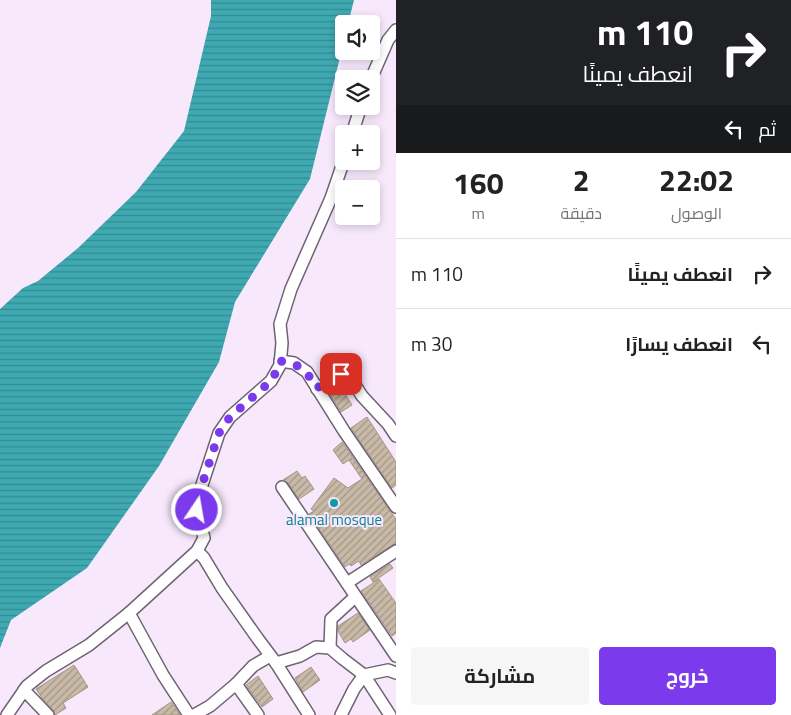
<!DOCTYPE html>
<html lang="ar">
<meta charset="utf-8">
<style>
:root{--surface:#fff;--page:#f6f6f6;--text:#222;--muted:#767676;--line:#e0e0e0;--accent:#7c3aed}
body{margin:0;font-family:"Titillium Web",Cairo,sans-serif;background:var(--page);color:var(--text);direction:rtl;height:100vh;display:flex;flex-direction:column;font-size:19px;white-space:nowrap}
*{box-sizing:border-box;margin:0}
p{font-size:16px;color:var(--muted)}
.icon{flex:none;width:28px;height:28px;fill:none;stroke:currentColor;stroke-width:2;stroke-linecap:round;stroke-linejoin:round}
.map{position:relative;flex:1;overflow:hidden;direction:ltr}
.sheet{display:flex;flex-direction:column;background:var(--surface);width:395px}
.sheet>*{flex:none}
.guide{background:#202124;color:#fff;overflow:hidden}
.controls{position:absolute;left:335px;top:15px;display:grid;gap:10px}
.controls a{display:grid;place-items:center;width:45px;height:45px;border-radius:5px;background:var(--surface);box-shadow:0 2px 8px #0003;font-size:25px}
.pin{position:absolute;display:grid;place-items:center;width:42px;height:42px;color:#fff;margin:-21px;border-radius:10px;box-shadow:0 2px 8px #0006}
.me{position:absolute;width:55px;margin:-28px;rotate:12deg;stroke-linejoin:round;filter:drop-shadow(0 0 4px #0008)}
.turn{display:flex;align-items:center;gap:18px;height:105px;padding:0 15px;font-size:22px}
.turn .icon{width:65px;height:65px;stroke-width:2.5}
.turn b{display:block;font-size:35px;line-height:42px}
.then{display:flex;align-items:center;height:48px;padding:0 15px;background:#0003;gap:10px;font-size:19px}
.eta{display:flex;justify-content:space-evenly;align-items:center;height:85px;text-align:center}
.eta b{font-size:30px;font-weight:700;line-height:35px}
.button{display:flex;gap:10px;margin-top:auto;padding:10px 15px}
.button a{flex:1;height:58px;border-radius:5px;background:var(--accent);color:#fff;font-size:20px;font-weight:700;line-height:58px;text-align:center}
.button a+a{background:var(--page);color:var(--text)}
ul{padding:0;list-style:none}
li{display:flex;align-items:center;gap:15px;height:70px;padding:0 15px;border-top:1px solid var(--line)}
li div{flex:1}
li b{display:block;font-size:19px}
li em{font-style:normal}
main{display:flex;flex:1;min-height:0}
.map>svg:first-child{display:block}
</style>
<main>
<section class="sheet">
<div class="guide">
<div class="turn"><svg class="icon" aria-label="right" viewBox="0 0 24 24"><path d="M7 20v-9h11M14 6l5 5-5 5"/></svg><div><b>110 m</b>انعطف يمينًا</div></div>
<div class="then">ثم<svg class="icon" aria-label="left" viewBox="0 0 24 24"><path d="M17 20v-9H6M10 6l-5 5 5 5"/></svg></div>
</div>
<div class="eta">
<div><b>22:02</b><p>الوصول</p></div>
<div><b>2</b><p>دقيقة</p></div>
<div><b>160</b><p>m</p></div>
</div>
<ul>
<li><svg class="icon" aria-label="right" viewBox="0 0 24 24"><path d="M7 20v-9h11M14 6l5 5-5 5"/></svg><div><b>انعطف يمينًا</b></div><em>110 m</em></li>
<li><svg class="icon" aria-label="left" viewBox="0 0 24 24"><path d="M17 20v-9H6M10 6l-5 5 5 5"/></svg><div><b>انعطف يسارًا</b></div><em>30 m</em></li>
</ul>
<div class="button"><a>خروج</a><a>مشاركة</a></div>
</section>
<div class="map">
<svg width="396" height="715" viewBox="0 0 396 715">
<defs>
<pattern id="water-rules" width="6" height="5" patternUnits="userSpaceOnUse" patternTransform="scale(1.25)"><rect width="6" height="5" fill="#3fa9b2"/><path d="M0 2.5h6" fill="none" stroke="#358991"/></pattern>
<pattern id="building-hatch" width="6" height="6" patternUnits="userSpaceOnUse" patternTransform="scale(1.25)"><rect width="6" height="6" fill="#c8baa7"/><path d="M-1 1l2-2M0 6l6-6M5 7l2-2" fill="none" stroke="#a39788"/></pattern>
</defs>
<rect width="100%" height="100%" fill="#f7e8fc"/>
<path fill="url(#water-rules)" d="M211 0H354L348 24H344V41L310 179 235 302 219 362 159 466 87 568 11 620 0 648V309L23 288 38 281 78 248 136 192 184 131 211 16Z"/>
<g fill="url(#building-hatch)" stroke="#a49684">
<path d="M339 384 352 405 341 412 328 391Z"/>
<path d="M367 417 396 462V485L392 488 351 428Z"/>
<path d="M342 442 390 511 396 519V544L392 545 361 565 359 561 351 566 349 564 345 567 309 514 314 511 311 509 334 478 348 488 362 479 349 460 343 464 333 450Z"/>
<path d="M297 471 302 478 305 476 314 489 299 499 288 483 283 480Z"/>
<path d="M390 564 393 568 373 582 370 577Z"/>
<path d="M379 579 396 603V633L392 636 361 591Z"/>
<path d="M358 613 370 630 353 642 351 639 345 643 338 631V626Z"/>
<path d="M74 665 88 687 63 703 66 708 55 715 53 710 42 698 36 689Z"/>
<path d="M311 667 320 680 303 692 295 678Z"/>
<path d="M258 676 273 699 262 707 246 685Z"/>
<path d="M171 702 180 715H152Z"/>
</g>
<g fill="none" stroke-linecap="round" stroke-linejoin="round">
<defs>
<g id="minor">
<path d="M371 79 388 40 396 30"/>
<path d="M352 134 361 106"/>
<path d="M280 361 294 363 307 372 344 431 396 507"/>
<path d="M317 389 341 374H348L362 396 388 424 396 436"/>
<path d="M282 487 396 656"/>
<path d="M197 551 204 558 222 588 258 639 276 663 309 715"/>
<path d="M347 583 396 551"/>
<path d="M129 613 163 675 189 715"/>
<path d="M330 648 331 619 355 597"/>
<path d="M276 663 300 656 316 647 330 648 343 659 364 675 388 670 396 673"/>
<path d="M236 684 258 715"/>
<path d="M24 690 48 715"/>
<path d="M7 715 27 686 46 671 89 645 129 613 197 551 204 538 197 510 199 494 219 433 230 417 271 381 280 365 282 343 280 324 291 289 331 198 344 160"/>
<path d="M194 715 210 706 236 684 253 666 270 656"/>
<path d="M341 715 354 689 364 675 390 715"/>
</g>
</defs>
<use href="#minor" stroke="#6f6273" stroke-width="14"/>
<use href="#minor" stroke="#fff" stroke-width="11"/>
</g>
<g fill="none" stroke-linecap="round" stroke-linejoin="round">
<path stroke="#7c3aed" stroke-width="9" stroke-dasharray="0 16.2" d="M197 510 199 494 219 433 230 417 271 381 280 365V361C303 365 305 370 317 388L341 374"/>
</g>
<circle fill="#0f9aa8" stroke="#f7e8fc" stroke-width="2" cx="334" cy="503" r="5"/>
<g text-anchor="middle" stroke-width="4" stroke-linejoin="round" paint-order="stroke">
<g font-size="15" fill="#0d838f" stroke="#f7e8fc">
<text x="334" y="525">alamal mosque</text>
</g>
</g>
</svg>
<div class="controls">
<a><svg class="icon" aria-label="sound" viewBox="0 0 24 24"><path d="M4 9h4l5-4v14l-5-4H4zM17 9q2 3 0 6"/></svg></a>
<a><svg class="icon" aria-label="layers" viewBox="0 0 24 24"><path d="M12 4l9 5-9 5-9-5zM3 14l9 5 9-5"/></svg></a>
<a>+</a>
<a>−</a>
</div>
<div class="pin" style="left:341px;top:374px;background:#d93025"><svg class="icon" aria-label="arrive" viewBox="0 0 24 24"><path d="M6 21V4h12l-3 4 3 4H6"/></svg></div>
<svg class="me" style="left:197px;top:510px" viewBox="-20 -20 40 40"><circle r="17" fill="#7c3aed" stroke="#fff" stroke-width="3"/><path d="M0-11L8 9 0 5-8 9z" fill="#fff"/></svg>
</div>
</main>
